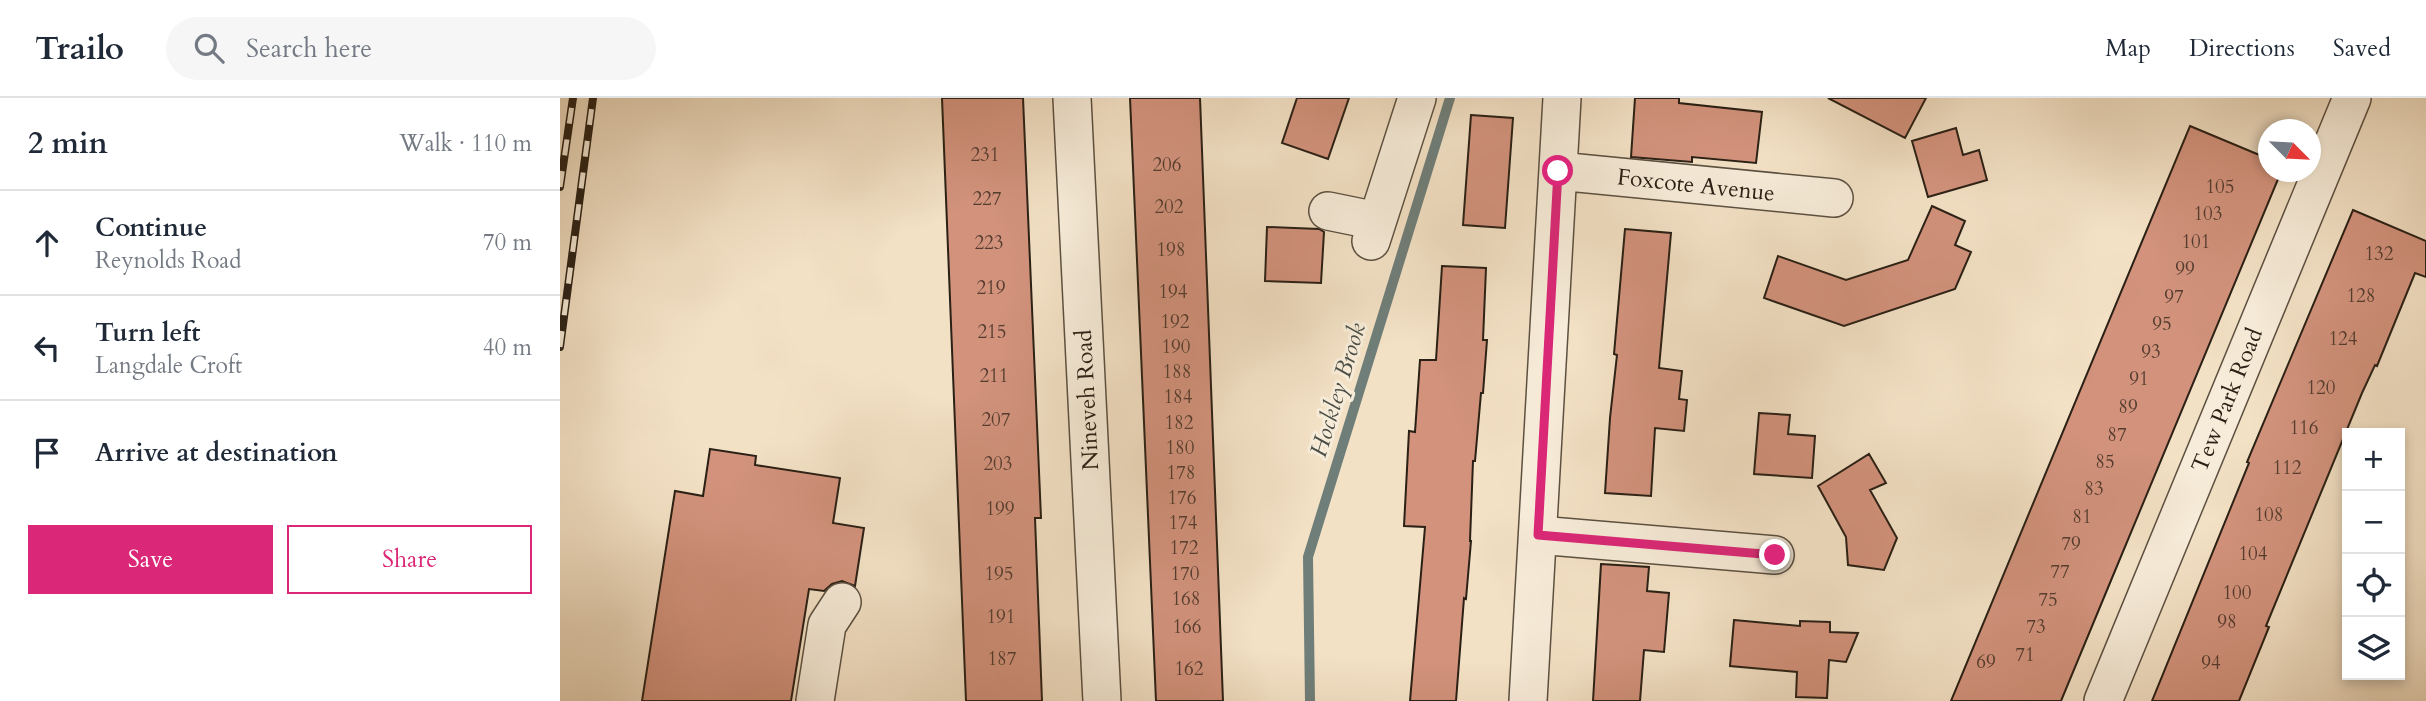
<!DOCTYPE html>
<meta charset="utf-8">
<style>
body{margin:0;font-family:Cardo,serif;background:#f6f6f7;color:#1f2937}
.controls{position:absolute;right:21px;bottom:21px;display:grid;overflow:hidden;border-radius:0px;box-shadow:0 4px 10px #0003}
.controls button{width:63px;height:63px;display:grid;place-items:center;padding:0;border:0;border-bottom:2px solid #e0e1e3;background:#fff;color:#1f2937;font:35px sans-serif}
.compass{position:absolute;left:1698px;top:21px;width:63px;height:63px;border-radius:50%;background:#fff;box-shadow:0 4px 10px #0003;rotate:114deg}
.stop{position:absolute;width:21px;height:21px;margin:-16px;border:5px solid #db2777;border-radius:50%;background:#fff}
.stop.end{background:#db2777;border-color:#fff;box-shadow:0 2px 7px #0008}
.list{margin:0;padding:0;list-style:none}
h2{display:flex;justify-content:space-between;align-items:center;height:91px;margin:0;padding:0 28px;font-size:30px}
h2 small{font-size:23px;font-weight:400;color:#747a83}
.list li{display:grid;grid-template-columns:46px 1fr auto;gap:21px;align-items:center;box-sizing:border-box;height:105px;padding:0 28px;border-top:2px solid #e0e1e3}
.list b{display:block;font-size:26px;white-space:nowrap}
.list p{margin:0;font-size:23px;white-space:nowrap;color:#747a83}
.list em{font-size:23px;font-style:normal;color:#747a83}
.actions{display:flex;gap:14px;padding:21px 28px}
.actions a{flex:1;padding:16px 0;border:2px solid #db2777;border-radius:0px;text-align:center;font-size:24px;color:#db2777}
.actions .main{background:#db2777;color:#fff}
.icon{flex:none;width:38px;height:38px;fill:none;stroke:currentColor;stroke-width:2;stroke-linecap:round;stroke-linejoin:round}
.map{position:relative;flex:none;width:1866px;height:603px;overflow:hidden}
header{display:flex;align-items:center;gap:42px;box-sizing:border-box;height:98px;padding:0 35px;background:#fff;border-bottom:2px solid #e0e1e3}
header strong{font-size:33px}
nav{display:flex;gap:38px;margin-inline-start:auto;font-size:24px}
.search{width:490px;height:63px;background:#f6f6f7;display:flex;align-items:center;gap:18px;box-sizing:border-box;padding:0 24px;border-radius:38px;color:#747a83;font-size:26px}
main{display:flex}
aside{flex:1;background:#fff}
.map>svg:first-child{display:block}
.lines{fill:none;stroke-linecap:round;stroke-linejoin:round}
.stream{stroke:#6f7e79;stroke-width:10}
.building{fill:#d2927c;stroke:#2a2015;stroke-width:2}
.minor-casing{stroke:#5c5041;stroke-width:40}
.minor{stroke:#f7ecd9;stroke-width:37}
.rail-casing{stroke:#2a2015;stroke-width:8}
.rail{stroke:#f7ecd9;stroke-width:5;stroke-dasharray:16;stroke-linecap:butt}
.route{stroke:#db2777;stroke-width:9}
.labels{text-anchor:middle;dominant-baseline:central;stroke-width:6;stroke-linejoin:round;paint-order:stroke}
.number-label{font-size:19px;fill:#543c2f}
.street-label{font-size:23px;fill:#2a2015;stroke:#f7ecd9}
.water-label{font-size:24px;font-style:italic;fill:#4c4f47;stroke:#f7ecd9}
</style>
<header>
<strong>Trailo</strong>
<div class="search"><svg class="icon" aria-label="search" viewBox="0 0 24 24"><circle cx="10" cy="10" r="6"/><path d="M15 15l6 6"/></svg>Search here</div>
<nav><a>Map</a><a>Directions</a><a>Saved</a></nav>
</header>
<main>
<aside>
<h2>2 min<small>Walk · 110 m</small></h2>
<ul class="list">
<li><svg class="icon" aria-label="ahead" viewBox="0 0 24 24"><path d="M12 20V5M6 11l6-6 6 6"/></svg><div><b>Continue</b><p>Reynolds Road</p></div><em>70 m</em></li>
<li><svg class="icon" aria-label="left" viewBox="0 0 24 24"><path d="M17 20v-9H6M10 6l-5 5 5 5"/></svg><div><b>Turn left</b><p>Langdale Croft</p></div><em>40 m</em></li>
<li><svg class="icon" aria-label="arrive" viewBox="0 0 24 24"><path d="M6 21V4h12l-3 4 3 4H6"/></svg><div><b>Arrive at destination</b></div></li>
</ul>
<div class="actions"><a class="main">Save</a><a>Share</a></div>
</aside>
<div class="map">
<svg width="1866" height="603" viewBox="0 0 1866 603">
<rect width="100%" height="100%" fill="#f3e1c5"/>
<filter id="stains"><feTurbulence type="fractalNoise" baseFrequency=".00286" numOctaves="4"/><feColorMatrix values="0 0 0 0 .2 0 0 0 0 .09 0 0 0 0 .02 0 0 0 .5 -.17"/></filter>
<radialGradient id="worn" r=".72"><stop offset=".6" stop-color="#630" stop-opacity="0"/><stop offset="1" stop-color="#630" stop-opacity=".3"/></radialGradient>
<g class="lines">
<path class="stream" d="M750,603L748,459L890,0"/>
</g>
<path class="building" d="M382,0H463L481,420H475L482,603H406Z
M570,0H640L663,603H596Z
M737,0H789L768,61L722,45Z
M1075,0H1119V5L1202,14L1196,65L1132,59V64L1071,59Z
M1268,0H1366L1345,40Z
M911,17L953,20L945,130L903,127Z
M1630,28L1709,61V74H1721L1552,480L1501,603H1391Z
M1396,30L1403,57L1419,52L1427,82L1368,99L1352,43Z
M1372,108L1405,123L1395,147L1411,154L1395,191L1284,228L1204,200L1218,158L1286,182L1348,162Z
M1793,112L1866,143V179L1855,175L1817,268L1815,267L1802,295L1706,528L1709,529L1679,603H1592L1689,365L1687,364Z
M707,129L759,131L764,134L761,185L705,183Z
M1065,131L1111,135L1099,270L1122,273L1119,301L1127,302L1124,333L1095,330L1091,398L1045,395L1050,320L1057,257L1054,256Z
M882,168L926,170L923,242H927L923,295H921L915,363H913L910,443H911L906,501L904,500L896,603H850L865,429L844,428L849,333L855,334L860,262H876Z
M1199,315L1230,317L1228,336L1255,338L1252,380L1194,376Z
M150,351L196,358L195,367L280,380L273,425L304,430L295,488L282,483L272,486L264,493L249,491L231,603H82L115,393L143,398Z
M1309,356L1326,385L1310,392L1337,440L1324,472L1288,467L1286,439L1258,388Z
M1041,466L1089,469L1087,493L1109,495L1104,554L1084,552L1080,603H1033Z
M1174,522L1240,528V523L1270,524V534L1298,535L1286,564L1269,562L1267,600L1236,599L1237,574L1170,568Z"/>
<g class="lines">
<defs>
<path id="minor" d="M512,0L542,603
M998,73L1274,100
M768,113L817,123
M811,143L857,0
M978,437L1215,457
M255,603L267,527L282,504
M968,603L1002,0
M1543,603L1792,0"/>
</defs>
<use href="#minor" class="minor-casing"/>
<use href="#minor" class="minor"/>
<defs>
<path id="rail" d="M0,89L13,0
M0,249L33,0"/>
</defs>
<use href="#rail" class="rail-casing"/>
<use href="#rail" class="rail"/>
</g>
<g class="lines">
<path class="route" d="M998,73L978,437L1215,457"/>
</g>
<g class="labels">
<g class="number-label">
<text x="425" y="57">231</text>
<text x="607" y="67">206</text>
<text x="1660" y="89">105</text>
<text x="427" y="101">227</text>
<text x="609" y="109">202</text>
<text x="1648" y="116">103</text>
<text x="1636" y="144">101</text>
<text x="429" y="145">223</text>
<text x="611" y="152">198</text>
<text x="1819" y="156">132</text>
<text x="1625" y="171">99</text>
<text x="431" y="190">219</text>
<text x="613" y="194">194</text>
<text x="1801" y="198">128</text>
<text x="1614" y="199">97</text>
<text x="615" y="224">192</text>
<text x="1602" y="226">95</text>
<text x="432" y="234">215</text>
<text x="1783" y="241">124</text>
<text x="616" y="249">190</text>
<text x="1591" y="254">93</text>
<text x="617" y="274">188</text>
<text x="434" y="278">211</text>
<text x="1579" y="281">91</text>
<text x="1761" y="290">120</text>
<text x="618" y="299">184</text>
<text x="1568" y="309">89</text>
<text x="436" y="322">207</text>
<text x="619" y="325">182</text>
<text x="1744" y="330">116</text>
<text x="1557" y="337">87</text>
<text x="620" y="350">180</text>
<text x="1545" y="364">85</text>
<text x="438" y="366">203</text>
<text x="1727" y="370">112</text>
<text x="621" y="375">178</text>
<text x="1534" y="391">83</text>
<text x="622" y="400">176</text>
<text x="440" y="411">199</text>
<text x="1709" y="417">108</text>
<text x="1522" y="419">81</text>
<text x="623" y="425">174</text>
<text x="1511" y="446">79</text>
<text x="624" y="450">172</text>
<text x="1693" y="456">104</text>
<text x="1500" y="474">77</text>
<text x="439" y="476">195</text>
<text x="625" y="476">170</text>
<text x="1677" y="495">100</text>
<text x="626" y="501">168</text>
<text x="1488" y="502">75</text>
<text x="441" y="519">191</text>
<text x="1667" y="524">98</text>
<text x="627" y="529">166</text>
<text x="1476" y="529">73</text>
<text x="1465" y="557">71</text>
<text x="442" y="561">187</text>
<text x="1426" y="564">69</text>
<text x="1651" y="565">94</text>
<text x="629" y="571">162</text>
</g>
<g class="street-label">
<text transform="translate(1136 87) rotate(6)">Foxcote Avenue</text>
<text transform="translate(527 302) rotate(-93)">Nineveh Road</text>
<text transform="translate(1667 302) rotate(-68)">Tew Park Road</text>
</g>
<g class="water-label">
<text transform="translate(778 292) rotate(-73)">Hockley Brook</text>
</g>
</g>
<rect width="100%" height="100%" filter="url(#stains)"/>
<rect width="100%" height="100%" fill="url(#worn)"/>
</svg>
<div class="controls">
<button>+</button>
<button>−</button>
<button><svg class="icon" aria-label="locate" viewBox="0 0 24 24"><circle cx="12" cy="12" r="6"/><path d="M12 2v4M12 18v4M2 12h4M18 12h4"/></svg></button>
<button><svg class="icon" aria-label="layers" viewBox="0 0 24 24"><path d="M12 4l9 5-9 5-9-5zM3 14l9 5 9-5"/></svg></button>
</div>
<svg class="compass" viewBox="-18 -18 36 36"><path d="M0-13l5 13h-10z" fill="#e53935"/><path d="M0 13l5-13h-10z" fill="#747a83"/></svg>
<div class="stop" style="left:998px;top:73px"></div>
<div class="stop end" style="left:1215px;top:457px"></div>
</div>
</main>
